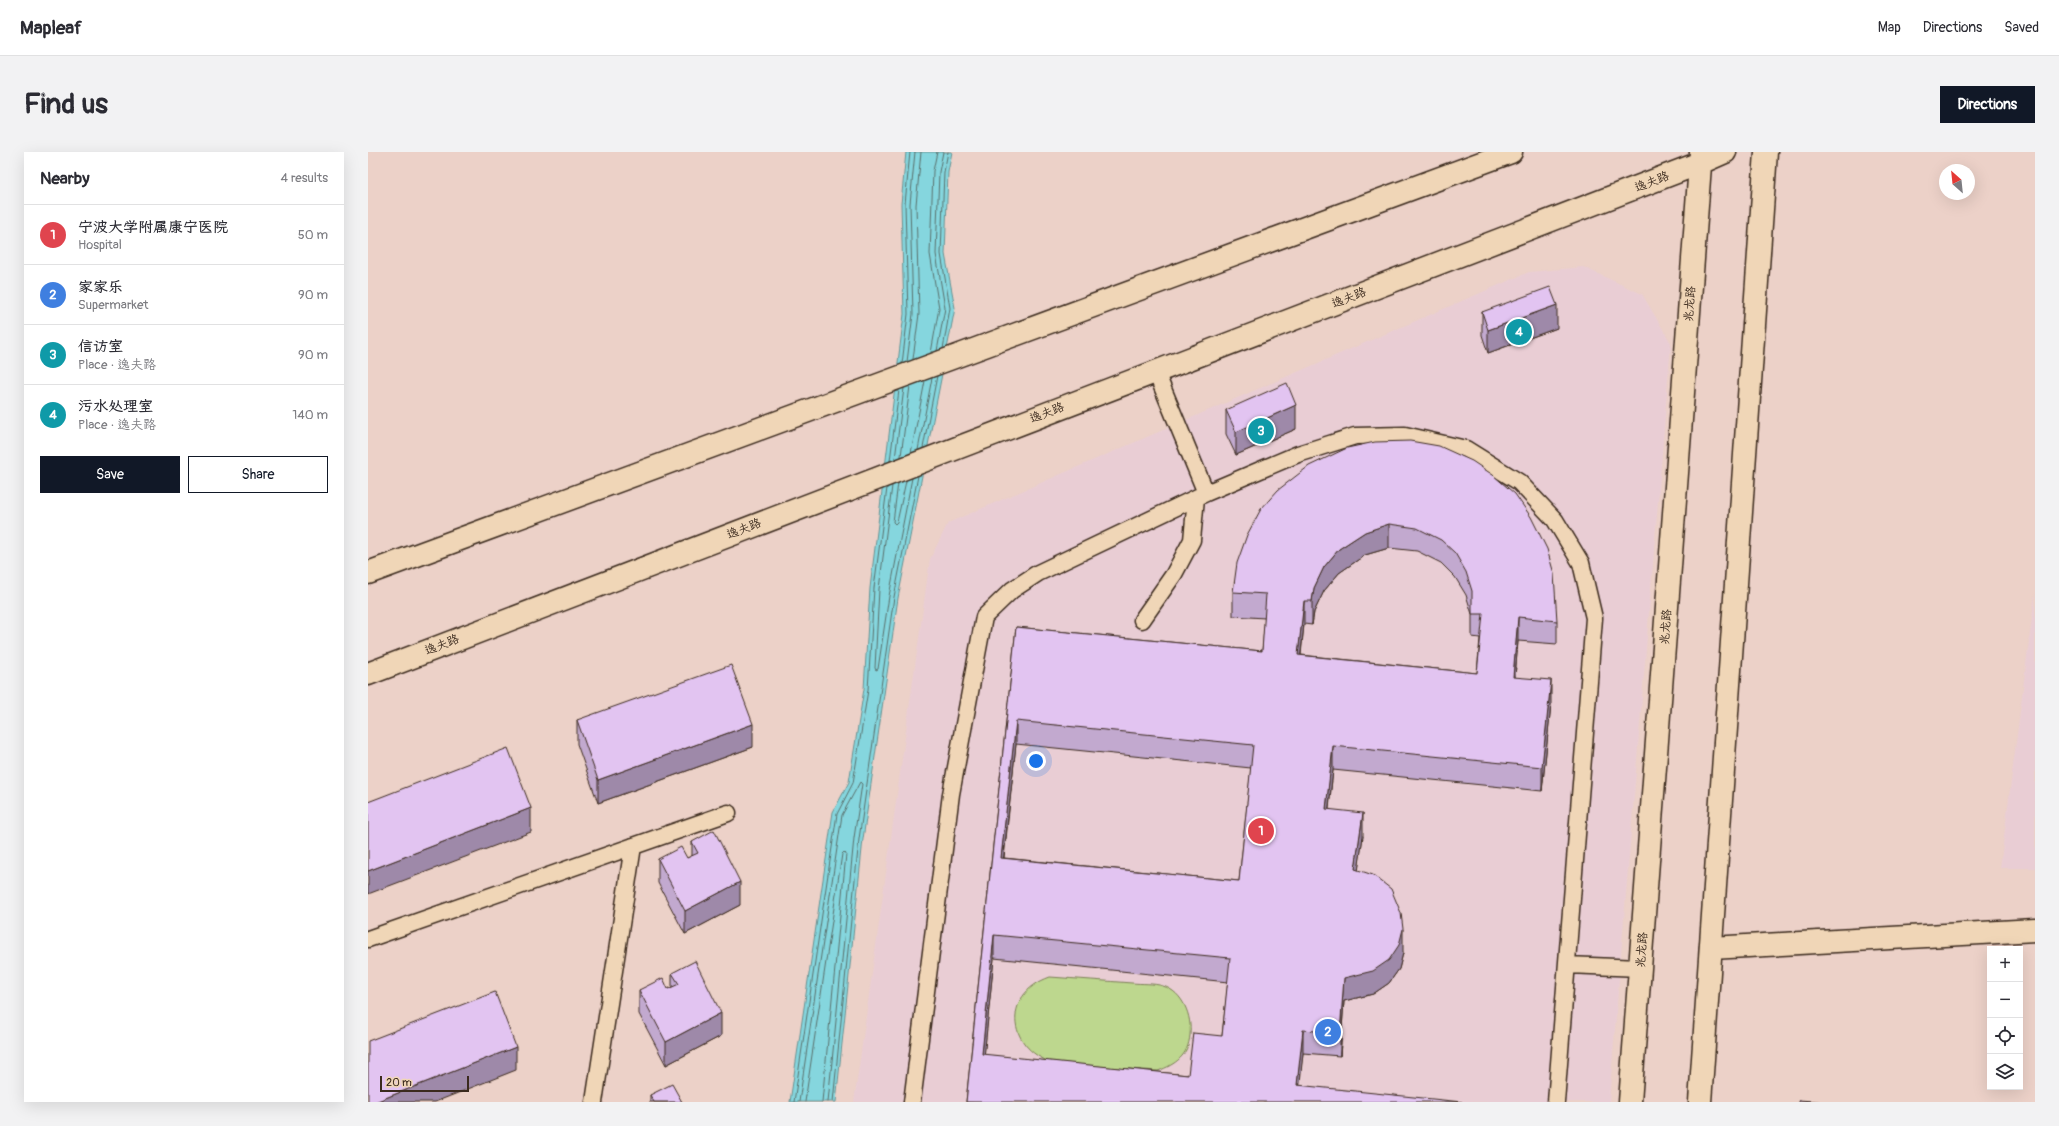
<!DOCTYPE html>
<meta charset="utf-8">
<style>
body{margin:0;font-family:Pangolin,"LXGW WenKai TC",sans-serif;background:#f2f2f3;color:#2b2b33}
.controls{position:absolute;right:12px;bottom:12px;display:grid;overflow:hidden;border-radius:0px;box-shadow:0 4px 16px #0002}
.controls button{width:36px;height:36px;display:grid;place-items:center;padding:0;border:0;border-bottom:1px solid #e1e1e2;background:#fff;color:#2b2b33;font:20px sans-serif}
.compass{position:absolute;left:1571px;top:12px;width:36px;height:36px;border-radius:50%;background:#fff;box-shadow:0 4px 16px #0002;rotate:333deg}
.scale{position:absolute;left:12px;bottom:10px;width:89px;box-sizing:border-box;padding-left:4px;border:2px solid #3b2a1e;border-top:0;font-size:11px;line-height:14px;white-space:nowrap;color:#3b2a1e;-webkit-text-stroke:3px #f0d6b7;paint-order:stroke}
.you{position:absolute;left:668px;top:609px;width:14px;height:14px;margin:-10px;border:3px solid #fff;border-radius:50%;background:#1a73e8;box-shadow:0 0 0 6px #1a73e833}
.badge{display:grid;place-items:center;width:26px;height:26px;border-radius:50%;background:#111827;color:#fff;font-size:13px;font-weight:700}
.pin{position:absolute;translate:-50% -50%;border:2px solid #fff;box-shadow:0 1px 4px #0006}
.list{margin:0;padding:0;list-style:none}
h2{display:flex;justify-content:space-between;align-items:center;height:52px;margin:0;padding:0 16px;font-size:17px}
h2 small{font-size:13px;font-weight:400;color:#7c7c81}
.list li{display:grid;grid-template-columns:26px 1fr auto;gap:12px;align-items:center;box-sizing:border-box;height:60px;padding:0 16px;border-top:1px solid #e1e1e2}
.list b{display:block;font-size:15px;white-space:nowrap}
.list p{margin:0;font-size:13px;white-space:nowrap;color:#7c7c81}
.list em{font-size:13px;font-style:normal;color:#7c7c81}
.actions{display:flex;gap:8px;padding:12px 16px}
.actions a{flex:1;padding:9px 0;border:1px solid #111827;border-radius:0px;text-align:center;font-size:14px;color:#111827}
.actions .main{background:#111827;color:#fff}
.icon{flex:none;width:22px;height:22px;fill:none;stroke:currentColor;stroke-width:2;stroke-linecap:round;stroke-linejoin:round}
.map{position:relative;flex:none;width:1667px;height:950px;overflow:hidden;border-radius:0px}
header{display:flex;align-items:center;gap:24px;box-sizing:border-box;height:56px;padding:0 20px;background:#fff;border-bottom:1px solid #e1e1e2}
header strong{font-size:19px}
nav{display:flex;gap:22px;margin-inline-start:auto;font-size:14px}
.intro{display:flex;align-items:center;justify-content:space-between;box-sizing:border-box;height:96px;padding:0 24px}
h1{margin:0;font-size:28px}
.button{padding:10px 18px;border-radius:0px;background:#111827;color:#fff;font-size:14px;font-weight:700}
main{display:flex;gap:24px;padding:0 24px}
aside{flex:1;background:#fff;border-radius:0px;box-shadow:0 4px 16px #0002}
.map>svg:first-child{display:block}
.built{fill:#e9cdd4}
.green{fill:#bdd78e;stroke:#7c8056}
.water{fill:#85d6de;stroke:#679191}
.lines{fill:none;stroke-linecap:round;stroke-linejoin:round}
.shore{stroke:#596f6b;stroke-width:1}
.lane-casing{stroke:#3b2a1e;stroke-width:19}
.street-casing{stroke:#3b2a1e;stroke-width:25}
.secondary-casing{stroke:#3b2a1e;stroke-width:25}
.lane{stroke:#f0d6b7;stroke-width:16}
.street{stroke:#f0d6b7;stroke-width:22}
.secondary{stroke:#f0d6b7;stroke-width:22}
.wall{fill:#c2a9cf;stroke:#3b2a1e;fill-rule:evenodd}
.shaded-wall{fill:#9e89a9;stroke:#3b2a1e}
.building{fill:#e2c4f1;stroke:#3b2a1e;fill-rule:evenodd}
.labels{text-anchor:middle;dominant-baseline:central;stroke-width:3;stroke-linejoin:round;paint-order:stroke}
.street-label{font-size:12px;fill:#3b2a1e;stroke:#f0d6b7}
</style>
<header>
<strong>Mapleaf</strong>
<nav><a>Map</a><a>Directions</a><a>Saved</a></nav>
</header>
<div class="intro"><h1>Find us</h1><a class="button">Directions</a></div>
<main>
<aside>
<h2>Nearby<small>4 results</small></h2>
<ul class="list">
<li><span class="badge" style="background:#e0444e">1</span><div><b>宁波大学附属康宁医院</b><p>Hospital</p></div><em>50 m</em></li>
<li><span class="badge" style="background:#3f7fe0">2</span><div><b>家家乐</b><p>Supermarket</p></div><em>90 m</em></li>
<li><span class="badge" style="background:#0f9aa8">3</span><div><b>信访室</b><p>Place · 逸夫路</p></div><em>90 m</em></li>
<li><span class="badge" style="background:#0f9aa8">4</span><div><b>污水处理室</b><p>Place · 逸夫路</p></div><em>140 m</em></li>
</ul>
<div class="actions"><a class="main">Save</a><a>Share</a></div>
</aside>
<div class="map">
<svg width="1667" height="950" viewBox="0 0 1667 950">
<rect width="100%" height="100%" fill="#ecd1c8"/>
<filter id="ink" filterUnits="userSpaceOnUse"><feTurbulence type="fractalNoise" baseFrequency=".025" numOctaves="2"/><feDisplacementMap in="SourceGraphic" scale="8" xChannelSelector="R" yChannelSelector="G"/><feConvolveMatrix kernelMatrix="1 2 1 2 8 2 1 2 1" color-interpolation-filters="sRGB"/></filter>
<g filter="url(#ink)">
<path class="built" d="M1215,115L1274,142L1303,191L1241,950H486L562,407L580,371L1161,120Z
M1667,442V716H1632Z"/>
<path class="green" d="M682,825C710,827 737,829 764,831C774,832 786,831 795,834C815,840 824,864 822,883C820,904 808,912 790,919L689,912C640,900 631,843 682,825Z"/>
<path class="water" d="M538,0H584L580,20L577,102L587,156L530,446L495,687L468,950H422L465,660L481,630L496,537L502,436L536,162L533,52Z"/>
<g class="lines">
<path class="shore" d="M575,197L582,156L573,102L576,20L580,0
M569,199L577,156L568,102L571,20L575,0
M563,201L571,156L562,102L565,19L569,0
M545,207L551,162L548,53L553,0
M539,210L545,162L542,52L547,0
M534,212L540,162L537,52L542,0
M555,296L569,224
M550,298L564,226
M543,301L557,229
M533,304L542,234
M527,307L536,236
M522,309L531,238
M530,331L525,370L527,372L529,370L538,329
M524,334L511,437L507,516L508,518L510,517L521,444L544,326
M426,950L469,662L485,631L500,538L506,436L519,336
M431,950L474,663L492,630L494,632L486,686L460,950
M437,950L474,702L476,700L478,702L454,950
M465,950L491,687L526,445L550,324"/>
<defs>
<path id="lane" d="M788,220L838,341L930,302L987,284L1037,283L1098,297L1151,330L1187,368L1213,411L1226,466L1188,950
M774,468L806,422L824,388L828,346
M0,787L360,661
M1199,813L1272,816
M226,950L265,694
M544,950L583,642L616,465L644,438L670,421L838,341"/>
<path id="street" d="M1343,796L1667,778"/>
<path id="secondary" d="M0,421L1143,0
M0,522L1332,11L1357,0
M1262,950L1333,0
M1332,950L1398,0"/>
</defs>
<use href="#lane" class="lane-casing"/>
<use href="#street" class="street-casing"/>
<use href="#secondary" class="secondary-casing"/>
<use href="#lane" class="lane"/>
<use href="#street" class="street"/>
<use href="#secondary" class="secondary"/>
</g>
<path class="wall" d="M1114,160L1189,176L1120,201L1114,183Z
M858,258L928,277L868,303L858,282Z
M979,296L1189,469V492L1150,489L1147,525L1183,552L1174,639L965,618L961,657L995,684L990,718L1035,801L1031,817L1021,831L1005,842L976,849L972,904L935,901L931,933L598,950L648,475L894,499L897,466L865,464V440ZM1021,396L1049,399L1073,411L1087,425L1098,443L1104,462V485L1112,486L1109,521L933,503L936,472L944,473L946,460L956,439L971,421L997,403ZM648,592L883,616L871,729L636,706ZM626,806L860,830L854,884L820,923L616,903Z
M209,568L385,595L230,651L209,592Z
M324,690L372,753L317,782L290,731V707L319,706L324,704Z
M304,821L353,884L298,913L271,862V838L300,837L304,835Z
M282,943L314,950H282Z"/>
<path class="shaded-wall" d="M1189,153V176L1120,201V178Z
M928,253V277L868,303V280Z
M1021,372V396L997,403L971,421L956,439L946,460L944,473V449L946,436L956,415L971,397L997,380Z
M936,449V472L930,527V503Z
M1150,465V489L1145,548V525Z
M1183,528V552L1174,639V615Z
M648,569V592L633,729V706Z
M385,572V595L230,651V628Z
M965,594V618L958,680V657Z
M163,656V680L0,742V719Z
M995,661V684L987,741V717Z
M372,730V753L317,782V759Z
M1035,777V801L1031,817L1021,831L1005,842L976,849L972,904V881L976,826Z
M626,783V806L614,926V902Z
M353,861V884L298,913V890Z
M935,878V901L930,950L929,933Z
M148,895V918L67,950H7Z"/>
<path class="building" d="M1182,135L1189,153L1120,178L1114,160Z
M919,231L928,253L868,280L858,258Z
M1042,289L1071,294L1104,309L1125,323L1147,342L1163,365L1179,397L1186,422L1189,469L1150,465L1145,525L1183,528L1174,615L965,594L958,657L995,661L987,717L1005,723L1023,737L1033,761L1035,777L1031,793L1021,808L1005,819L976,826L972,881L935,878L929,933L1094,950H598L648,475L894,499L898,442L865,440L869,411L879,383L893,357L910,338L941,314L979,296L1007,290ZM1021,372L1049,376L1073,388L1087,401L1098,420L1104,439V462H1115L1109,521L930,503L936,449H944L946,436L956,415L971,397L997,380ZM648,569L885,593L871,729L633,706ZM626,783L862,806L854,884L825,881L820,923L614,902Z
M363,513L385,572L230,628L209,568Z
M140,596L163,656L0,719V650Z
M346,678L372,730L317,759L290,707L313,695L319,706L330,701L324,690Z
M327,809L353,861L298,890L271,838L295,826L300,837L311,832L304,821Z
M127,840L148,895L7,950H0V889Z
M304,932L314,950H286L282,943Z
M1431,948L1459,950H1431Z"/>
</g>
<g class="labels">
<g class="street-label">
<text transform="translate(1284 30) rotate(-21)">逸夫路</text>
<text transform="translate(981 146) rotate(-21)">逸夫路</text>
<text transform="translate(1322 152) rotate(-86)">兆龙路</text>
<text transform="translate(679 261) rotate(-21)">逸夫路</text>
<text transform="translate(376 377) rotate(-21)">逸夫路</text>
<text transform="translate(1298 475) rotate(-86)">兆龙路</text>
<text transform="translate(74 493) rotate(-21)">逸夫路</text>
<text transform="translate(1274 798) rotate(-86)">兆龙路</text>
</g>
</g>
</svg>
<div class="controls">
<button>+</button>
<button>−</button>
<button><svg class="icon" aria-label="locate" viewBox="0 0 24 24"><circle cx="12" cy="12" r="6"/><path d="M12 2v4M12 18v4M2 12h4M18 12h4"/></svg></button>
<button><svg class="icon" aria-label="layers" viewBox="0 0 24 24"><path d="M12 4l9 5-9 5-9-5zM3 14l9 5 9-5"/></svg></button>
</div>
<svg class="compass" viewBox="-18 -18 36 36"><path d="M0-13l5 13h-10z" fill="#e53935"/><path d="M0 13l5-13h-10z" fill="#7c7c81"/></svg>
<div class="scale">20 m</div>
<div class="you"></div>
<div class="pin badge" style="left:893px;top:679px;background:#e0444e">1</div>
<div class="pin badge" style="left:960px;top:880px;background:#3f7fe0">2</div>
<div class="pin badge" style="left:893px;top:279px;background:#0f9aa8">3</div>
<div class="pin badge" style="left:1151px;top:180px;background:#0f9aa8">4</div>
</div>
</main>
